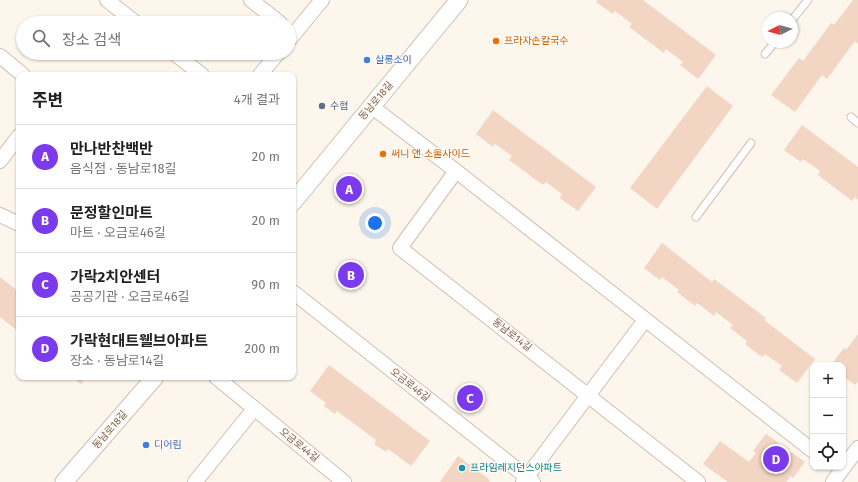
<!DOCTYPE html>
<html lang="ko">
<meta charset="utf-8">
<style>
body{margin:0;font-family:"Fira Sans","Noto Sans KR",sans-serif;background:#f6f6f6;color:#202124}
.controls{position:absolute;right:12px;bottom:12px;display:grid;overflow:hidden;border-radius:8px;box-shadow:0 1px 3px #0004}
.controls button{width:36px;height:36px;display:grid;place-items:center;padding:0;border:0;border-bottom:1px solid #e0e0e0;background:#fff;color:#202124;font:20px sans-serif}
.compass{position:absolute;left:762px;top:12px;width:36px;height:36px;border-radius:50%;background:#fff;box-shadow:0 1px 3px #0004;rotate:264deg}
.you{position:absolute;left:375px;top:223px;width:14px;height:14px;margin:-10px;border:3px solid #fff;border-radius:50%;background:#1a73e8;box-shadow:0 0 0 6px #1a73e833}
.badge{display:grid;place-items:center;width:26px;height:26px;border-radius:50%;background:#7c3aed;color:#fff;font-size:13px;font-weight:700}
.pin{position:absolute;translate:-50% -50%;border:2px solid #fff;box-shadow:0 1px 4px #0006}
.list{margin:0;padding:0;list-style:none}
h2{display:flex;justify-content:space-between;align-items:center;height:52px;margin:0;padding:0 16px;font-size:17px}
h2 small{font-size:13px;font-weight:400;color:#757577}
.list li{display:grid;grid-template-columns:26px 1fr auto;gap:12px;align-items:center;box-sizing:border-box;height:64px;padding:0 16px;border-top:1px solid #e0e0e0}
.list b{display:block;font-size:15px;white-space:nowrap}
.list p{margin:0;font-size:13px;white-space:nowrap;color:#757577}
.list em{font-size:13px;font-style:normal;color:#757577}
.icon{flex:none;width:22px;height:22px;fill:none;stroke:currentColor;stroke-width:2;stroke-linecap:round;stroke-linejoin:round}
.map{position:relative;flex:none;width:858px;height:482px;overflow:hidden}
.search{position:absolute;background:#fff;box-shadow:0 1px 3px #0004;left:16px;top:16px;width:280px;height:44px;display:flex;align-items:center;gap:10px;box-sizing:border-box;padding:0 14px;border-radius:22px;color:#757577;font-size:15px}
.panel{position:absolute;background:#fff;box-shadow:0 1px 3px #0004;left:16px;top:72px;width:280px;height:308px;border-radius:8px}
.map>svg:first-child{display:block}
.building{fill:#f3d5c3}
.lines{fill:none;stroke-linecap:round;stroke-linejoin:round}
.service-casing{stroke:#d1beb0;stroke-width:9}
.minor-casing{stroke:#d1beb0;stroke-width:16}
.tertiary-casing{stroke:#d1beb0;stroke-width:19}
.service{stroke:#fff;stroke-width:7}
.minor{stroke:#fff;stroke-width:14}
.tertiary{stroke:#fff;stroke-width:17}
.food-dot{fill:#e8710a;stroke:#fffaf3;stroke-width:1.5}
.shop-dot{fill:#3f7fe0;stroke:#fffaf3;stroke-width:1.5}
.service-dot{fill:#5c6f8a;stroke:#fffaf3;stroke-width:1.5}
.culture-dot{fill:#0f9aa8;stroke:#fffaf3;stroke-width:1.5}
.labels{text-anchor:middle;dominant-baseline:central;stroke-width:3;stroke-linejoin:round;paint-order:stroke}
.food-label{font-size:10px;fill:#c56008;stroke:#fffaf3;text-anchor:start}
.shop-label{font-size:10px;fill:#366cbe;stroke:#fffaf3;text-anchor:start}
.street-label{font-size:10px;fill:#7a5c4d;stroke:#fffaf3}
.service-label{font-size:10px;fill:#4e5e75;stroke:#fffaf3;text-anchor:start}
.culture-label{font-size:10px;fill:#0d838f;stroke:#fffaf3;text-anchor:start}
</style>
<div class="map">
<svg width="858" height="482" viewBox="0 0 858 482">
<rect width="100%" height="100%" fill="#fdf6ec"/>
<path class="building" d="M598,0H643L716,55L698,79L680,65L683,62L666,49L664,53L629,27L632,24L615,11L613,14L596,2Z
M853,0H858V44L855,41L827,79L822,75L795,112L771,95L799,58L803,61L831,23L834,25Z
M707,86L733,106L657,209L630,188Z
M493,110L596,187L578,211L560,198L562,194L546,182L543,185L509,160L512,156L495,144L493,147L476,134Z
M802,125L858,167V200L855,197L852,201L818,175L820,171L803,159L801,162L784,150Z
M662,243L712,282L714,279L766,318L764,320L815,359L797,383L779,370L782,366L765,354L762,357L745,344L747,341L730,328L733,325L716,312L714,316L697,303L695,306L677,292L679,290L662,277L660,280L644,268Z
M0,277L19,292V332L0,317Z
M858,334V382L855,385L843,376V365H831L844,348L846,350Z
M329,365L430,441L411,466L388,449L386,452L374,444L376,440L337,411L335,414L324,406L326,403L310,391Z
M72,377H86L81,384Z
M766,434L780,444L778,448L788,455L791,452L805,462L793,478L791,476L786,482H728L703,464L720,441L749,462L756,453L753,451Z
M458,456L490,480L489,482H440Z"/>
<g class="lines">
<defs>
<path id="service" d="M792,20L808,0
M765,54L775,42
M851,117L858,123
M696,217L751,143"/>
<path id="minor" d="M107,0L136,23
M251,0L280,23
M289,40L322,0
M174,53L202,75
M0,56L23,75
M260,75L278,53
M371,106L456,171L813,451
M0,161L19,136
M456,171L400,248L698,482
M0,215L19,224
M293,292L533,482
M216,377L344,482
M195,482L254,409
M523,482L645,320
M833,482L858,448"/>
<path id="tertiary" d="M293,202L459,0
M64,482L155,377"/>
</defs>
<use href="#service" class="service-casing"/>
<use href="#minor" class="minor-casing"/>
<use href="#tertiary" class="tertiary-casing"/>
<use href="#service" class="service"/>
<use href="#minor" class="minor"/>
<use href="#tertiary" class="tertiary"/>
</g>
<g class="food-dot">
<circle cx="496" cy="41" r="4"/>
<circle cx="383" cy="154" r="4"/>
</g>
<g class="shop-dot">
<circle cx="367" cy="60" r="4"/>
<circle cx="146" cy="445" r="4"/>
</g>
<circle class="service-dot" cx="322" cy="106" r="4"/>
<circle class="culture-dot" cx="462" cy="468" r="4"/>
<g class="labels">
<g class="food-label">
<text x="504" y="41">프라자손칼국수</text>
<text x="391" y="154">써니 앤 소울사이드</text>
</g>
<g class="shop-label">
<text x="375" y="60">살롱소이</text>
<text x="154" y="445">디어림</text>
</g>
<g class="street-label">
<text transform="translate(376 101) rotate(-50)">동남로18길</text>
<text transform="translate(512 335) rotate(38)">동남로14길</text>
<text transform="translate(410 385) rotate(38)">오금로46길</text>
<text transform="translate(110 430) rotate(-49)">동남로18길</text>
<text transform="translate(299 445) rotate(39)">오금로44길</text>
</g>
<g class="service-label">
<text x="330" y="106">수협</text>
</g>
<g class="culture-label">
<text x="470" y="468">프라임레지던스아파트</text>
</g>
</g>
</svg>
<div class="controls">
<button>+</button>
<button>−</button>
<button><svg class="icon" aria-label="locate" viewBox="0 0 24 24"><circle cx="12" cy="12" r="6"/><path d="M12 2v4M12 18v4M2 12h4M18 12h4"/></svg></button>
</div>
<svg class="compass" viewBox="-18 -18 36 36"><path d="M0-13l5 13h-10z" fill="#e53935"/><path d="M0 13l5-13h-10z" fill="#757577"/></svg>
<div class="you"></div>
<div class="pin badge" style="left:349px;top:189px">A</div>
<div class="pin badge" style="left:351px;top:275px">B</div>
<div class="pin badge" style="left:470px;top:398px">C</div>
<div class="pin badge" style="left:776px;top:459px">D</div>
<div class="search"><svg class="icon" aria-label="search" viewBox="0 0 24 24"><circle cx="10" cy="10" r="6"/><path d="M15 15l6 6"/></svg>장소 검색</div>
<section class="panel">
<h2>주변<small>4개 결과</small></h2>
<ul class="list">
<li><span class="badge">A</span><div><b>만나반찬백반</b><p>음식점 · 동남로18길</p></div><em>20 m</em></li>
<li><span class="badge">B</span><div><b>문정할인마트</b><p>마트 · 오금로46길</p></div><em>20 m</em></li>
<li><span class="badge">C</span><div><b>가락2치안센터</b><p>공공기관 · 오금로46길</p></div><em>90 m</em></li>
<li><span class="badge">D</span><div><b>가락현대트웰브아파트</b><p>장소 · 동남로14길</p></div><em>200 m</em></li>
</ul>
</section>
</div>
